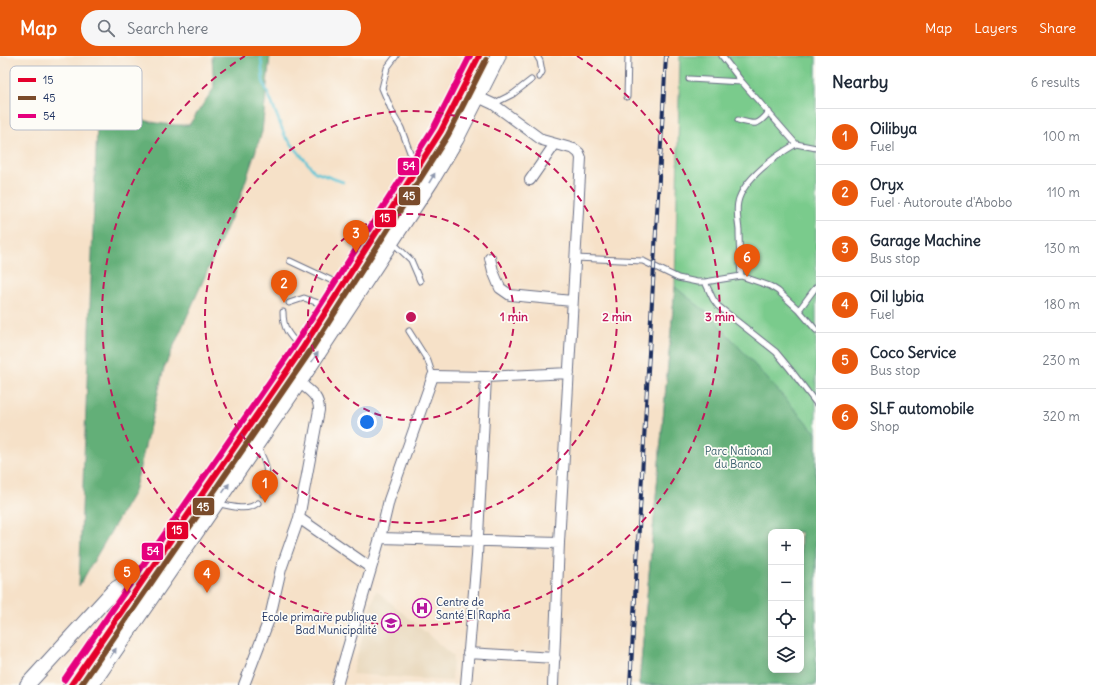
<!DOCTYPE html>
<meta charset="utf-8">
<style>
body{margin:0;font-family:Delius,sans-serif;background:#f6f6f7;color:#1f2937}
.controls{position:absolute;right:12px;bottom:12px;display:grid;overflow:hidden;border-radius:8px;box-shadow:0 2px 6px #0003}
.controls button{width:36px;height:36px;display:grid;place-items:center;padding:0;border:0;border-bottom:1px solid #e0e1e3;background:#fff;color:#1f2937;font:20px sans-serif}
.you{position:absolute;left:367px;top:366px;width:14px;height:14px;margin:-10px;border:3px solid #fff;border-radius:50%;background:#1a73e8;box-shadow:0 0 0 6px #1a73e833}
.badge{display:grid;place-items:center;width:26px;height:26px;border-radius:50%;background:#ea580c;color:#fff;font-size:13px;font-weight:700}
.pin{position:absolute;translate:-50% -33px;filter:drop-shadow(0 1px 2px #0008)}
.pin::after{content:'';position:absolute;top:21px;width:14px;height:12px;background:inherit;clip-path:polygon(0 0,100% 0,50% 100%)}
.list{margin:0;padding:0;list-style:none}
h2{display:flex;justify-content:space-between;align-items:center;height:52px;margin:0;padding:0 16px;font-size:17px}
h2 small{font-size:13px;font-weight:400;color:#747a83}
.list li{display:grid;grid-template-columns:26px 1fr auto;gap:12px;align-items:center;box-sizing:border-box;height:56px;padding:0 16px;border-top:1px solid #e0e1e3}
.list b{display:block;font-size:15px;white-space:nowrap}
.list p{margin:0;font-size:13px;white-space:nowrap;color:#747a83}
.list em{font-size:13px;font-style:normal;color:#747a83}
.icon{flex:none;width:22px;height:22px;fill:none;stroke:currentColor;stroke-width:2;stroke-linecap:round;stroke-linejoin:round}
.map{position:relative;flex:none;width:816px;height:629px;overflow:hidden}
header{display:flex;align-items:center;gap:24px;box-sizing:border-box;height:56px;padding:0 20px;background:#ea580c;color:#fff}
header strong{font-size:19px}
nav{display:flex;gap:22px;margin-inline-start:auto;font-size:14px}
.search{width:280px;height:36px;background:#f6f6f7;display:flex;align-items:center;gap:10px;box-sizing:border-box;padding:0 14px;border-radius:22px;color:#747a83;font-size:15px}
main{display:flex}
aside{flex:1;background:#fff}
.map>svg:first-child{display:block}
.built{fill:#e7d5b8}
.green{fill:#7acb8c;stroke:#4a7d75;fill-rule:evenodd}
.forest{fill:#63af78;stroke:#3f6f6b;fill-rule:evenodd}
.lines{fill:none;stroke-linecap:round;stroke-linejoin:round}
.stream{stroke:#59c3d5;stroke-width:2.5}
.service-casing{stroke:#686d83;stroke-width:7}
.minor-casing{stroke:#686d83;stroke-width:12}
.secondary-casing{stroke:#686d83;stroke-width:16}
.primary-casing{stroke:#686d83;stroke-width:17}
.service{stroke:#fff;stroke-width:5}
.minor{stroke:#fff;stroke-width:10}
.secondary{stroke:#fff;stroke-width:14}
.primary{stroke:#fff;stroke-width:15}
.rail-casing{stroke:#1b2f5e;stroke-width:4}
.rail{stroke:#fdfcf7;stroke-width:2.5;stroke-dasharray:8;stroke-linecap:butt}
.bus-1-casing{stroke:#fdfcf7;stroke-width:9}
.bus-2-casing{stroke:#fdfcf7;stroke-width:9}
.bus-3-casing{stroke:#fdfcf7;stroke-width:9}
.bus-1{stroke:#e4002b;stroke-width:6}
.bus-2{stroke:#7a4b2a;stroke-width:6}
.bus-3{stroke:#e5007d;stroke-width:6}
.oneway{fill:#8d97ae}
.ring{fill:none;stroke:#c2185b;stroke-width:2;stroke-dasharray:7 5}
.labels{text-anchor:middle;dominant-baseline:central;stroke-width:3.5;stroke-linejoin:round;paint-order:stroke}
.park-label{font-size:11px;fill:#385e6c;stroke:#fdfcf7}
.poi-label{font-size:11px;fill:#1b2f5e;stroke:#fdfcf7;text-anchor:start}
.key{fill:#fdfcf7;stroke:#b9bec9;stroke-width:1}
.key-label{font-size:11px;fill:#1b2f5e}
.centre{fill:#c2185b;stroke:#fdfcf7;stroke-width:2}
.ring-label{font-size:12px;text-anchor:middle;font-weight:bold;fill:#c2185b;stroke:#fdfcf7;stroke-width:3.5;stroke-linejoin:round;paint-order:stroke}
.line-badge{stroke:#fdfcf7;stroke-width:1.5}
.badge-label{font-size:11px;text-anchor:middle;font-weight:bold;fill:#fff}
</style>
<header>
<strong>Map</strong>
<div class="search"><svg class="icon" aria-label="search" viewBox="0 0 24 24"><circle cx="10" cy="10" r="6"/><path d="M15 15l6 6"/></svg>Search here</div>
<nav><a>Map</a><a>Layers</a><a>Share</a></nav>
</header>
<main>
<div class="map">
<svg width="816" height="629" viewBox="0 0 816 629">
<rect width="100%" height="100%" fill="#fdfcf7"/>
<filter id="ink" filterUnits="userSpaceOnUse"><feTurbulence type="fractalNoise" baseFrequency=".025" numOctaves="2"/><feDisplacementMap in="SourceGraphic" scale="8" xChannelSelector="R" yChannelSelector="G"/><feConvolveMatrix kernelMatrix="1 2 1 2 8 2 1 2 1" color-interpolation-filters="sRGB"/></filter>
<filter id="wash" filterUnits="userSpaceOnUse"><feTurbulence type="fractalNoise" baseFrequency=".012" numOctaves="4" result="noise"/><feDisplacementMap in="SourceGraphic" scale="16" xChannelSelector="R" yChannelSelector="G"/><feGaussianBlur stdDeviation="0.9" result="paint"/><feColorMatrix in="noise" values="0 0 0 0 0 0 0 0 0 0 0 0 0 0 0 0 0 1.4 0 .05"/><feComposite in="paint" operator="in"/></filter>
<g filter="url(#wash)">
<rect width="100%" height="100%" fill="#f6e1c8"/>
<path class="built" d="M376,534L453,600L452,625L352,618Z"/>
<path class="green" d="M680,0H816V629H639L675,231ZM771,476H801V614H771Z"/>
<path class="forest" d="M212,0H270L262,76L240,142L164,312L134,436L79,530L98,45C131,61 151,70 189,69L214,32Z
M675,231L710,259L816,377V629H639ZM771,476H801V614H771Z"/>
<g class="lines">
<path class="stream" d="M261,0L263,25L285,80L315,116L343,126"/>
</g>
</g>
<g filter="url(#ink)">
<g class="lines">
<defs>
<path id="service" d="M396,0L387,12L382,32L394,60L401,72L415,110
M537,0L540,5L542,16L539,21
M722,0L742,26L796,88L816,92
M689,23L742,26
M627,41L628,0
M493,48L513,38L531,24
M738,64C755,69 758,70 769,56
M392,186L411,204L420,225
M575,202L643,205L678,222L697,226H705L741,220L770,230L778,235L799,254L816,274
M290,205L341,229
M741,220C740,205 739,189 739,174C738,165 736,154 738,146C743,123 777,99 796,88
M705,226L713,243L718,250L776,296L790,313L816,347
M289,247L304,242L327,250
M799,254L816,231
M283,256C283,274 290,280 301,292
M409,275L428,305L433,320
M258,392C269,412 268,416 263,438
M219,448C232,450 246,456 258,447"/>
<path id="minor" d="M478,41L493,48L542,84L574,93L579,97L581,102L559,487L553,629
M530,124L555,88
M490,202L493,215L500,232L510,239L572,245
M299,462L371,512
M380,482L559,487
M468,597L555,602
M244,629L270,561L281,513L299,462L319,354C319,339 309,335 299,326
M337,629L380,482L389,444L433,320L486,321L569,317
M466,629L477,500L486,321"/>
<path id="secondary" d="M27,629L114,534C123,527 130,526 140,529"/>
<path id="primary" d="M71,629L302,293L417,114L441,75L479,0
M91,629L299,326L431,125L456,83L498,0"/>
</defs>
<use href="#service" class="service-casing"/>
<use href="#minor" class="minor-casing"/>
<use href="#secondary" class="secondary-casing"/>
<use href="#primary" class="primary-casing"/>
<use href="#service" class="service"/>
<use href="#minor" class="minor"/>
<use href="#secondary" class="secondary"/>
<use href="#primary" class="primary"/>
<defs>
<path id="rail" d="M630,629L666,0"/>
</defs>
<use href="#rail" class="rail-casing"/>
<use href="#rail" class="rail"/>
<defs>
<path id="bus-1" d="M71,629L302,293L441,75L479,0"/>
<path id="bus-2" d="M81,629L309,297L448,79L486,4"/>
<path id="bus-3" d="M64,624L295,289L434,71L470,0"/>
</defs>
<use href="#bus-1" class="bus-1-casing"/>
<use href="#bus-2" class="bus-2-casing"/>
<use href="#bus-3" class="bus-3-casing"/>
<use href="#bus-1" class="bus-1"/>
<use href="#bus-2" class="bus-2"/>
<use href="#bus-3" class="bus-3"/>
</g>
<defs><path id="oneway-solid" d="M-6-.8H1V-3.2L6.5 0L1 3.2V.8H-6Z"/></defs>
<g class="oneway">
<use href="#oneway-solid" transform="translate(432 122) rotate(-59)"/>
<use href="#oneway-solid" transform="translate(315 301) rotate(-56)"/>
<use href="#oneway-solid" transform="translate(226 432) rotate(-55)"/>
<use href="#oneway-solid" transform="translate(113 597) rotate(-56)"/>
</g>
</g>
<g class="ring">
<circle cx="411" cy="261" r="103"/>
<circle cx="411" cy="261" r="206"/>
<path d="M577 0A309 309 0 1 1 245 0"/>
</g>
<defs>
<symbol id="hospital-ring" viewBox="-11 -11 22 22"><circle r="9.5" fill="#fdfcf7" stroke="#b5179e" stroke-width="1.5"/><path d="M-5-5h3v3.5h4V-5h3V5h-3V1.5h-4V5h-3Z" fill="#b5179e"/></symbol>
<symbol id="school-ring" viewBox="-11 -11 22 22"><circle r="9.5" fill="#fdfcf7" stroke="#b5179e" stroke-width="1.5"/><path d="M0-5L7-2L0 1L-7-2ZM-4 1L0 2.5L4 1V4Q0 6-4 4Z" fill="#b5179e"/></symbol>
</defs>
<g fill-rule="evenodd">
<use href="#hospital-ring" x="411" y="541" width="22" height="22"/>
<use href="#school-ring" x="380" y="556" width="22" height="22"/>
</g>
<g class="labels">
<g class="park-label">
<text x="738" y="395">Parc National<tspan x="738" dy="13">du Banco</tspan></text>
</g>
<g class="poi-label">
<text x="436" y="546">Centre de<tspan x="436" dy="13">Santé El Rapha</tspan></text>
<text x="377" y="561" text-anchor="end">Ecole primaire publique<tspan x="377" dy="13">Bad Municipalité</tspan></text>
</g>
</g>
<rect x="10" y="10" width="132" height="64" rx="6" class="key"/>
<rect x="18" y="22" width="18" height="4" fill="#e4002b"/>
<rect x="18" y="40" width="18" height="4" fill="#7a4b2a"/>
<rect x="18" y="58" width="18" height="4" fill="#e5007d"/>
<g class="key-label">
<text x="43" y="28">15</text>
<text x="43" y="46">45</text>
<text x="43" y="64">54</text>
</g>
<circle cx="411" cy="261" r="6" class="centre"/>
<g class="ring-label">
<text x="514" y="265">1 min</text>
<text x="617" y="265">2 min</text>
<text x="720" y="265">3 min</text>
</g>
<g class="line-badge">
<rect x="397" y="101" width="23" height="19" rx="4" fill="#e5007d"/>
<rect x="398" y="130" width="23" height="20" rx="4" fill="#7a4b2a"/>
<rect x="374" y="153" width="23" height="19" rx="4" fill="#e4002b"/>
<rect x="192" y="441" width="23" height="19" rx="4" fill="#7a4b2a"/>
<rect x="166" y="465" width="23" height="19" rx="4" fill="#e4002b"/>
<rect x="141" y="486" width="23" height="19" rx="4" fill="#e5007d"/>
</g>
<g class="badge-label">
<text x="409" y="114">54</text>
<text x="409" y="144">45</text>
<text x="385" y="166">15</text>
<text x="203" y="455">45</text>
<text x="177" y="478">15</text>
<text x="153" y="499">54</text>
</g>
</svg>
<div class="controls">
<button>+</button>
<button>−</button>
<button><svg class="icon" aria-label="locate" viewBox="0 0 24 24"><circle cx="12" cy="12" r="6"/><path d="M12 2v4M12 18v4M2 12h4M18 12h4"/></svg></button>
<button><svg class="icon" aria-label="layers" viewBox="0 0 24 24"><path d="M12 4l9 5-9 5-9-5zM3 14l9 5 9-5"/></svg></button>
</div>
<div class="you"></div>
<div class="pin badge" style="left:265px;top:447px">1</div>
<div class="pin badge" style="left:284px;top:247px">2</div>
<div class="pin badge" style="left:356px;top:197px">3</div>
<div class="pin badge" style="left:207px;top:537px">4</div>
<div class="pin badge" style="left:127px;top:536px">5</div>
<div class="pin badge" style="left:747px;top:221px">6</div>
</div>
<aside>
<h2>Nearby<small>6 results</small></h2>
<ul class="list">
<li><span class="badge">1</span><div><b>Oilibya</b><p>Fuel</p></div><em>100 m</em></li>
<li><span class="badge">2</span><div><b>Oryx</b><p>Fuel · Autoroute d'Abobo</p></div><em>110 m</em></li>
<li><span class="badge">3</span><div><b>Garage Machine</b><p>Bus stop</p></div><em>130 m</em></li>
<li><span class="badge">4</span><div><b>Oil lybia</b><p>Fuel</p></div><em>180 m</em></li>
<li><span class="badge">5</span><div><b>Coco Service</b><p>Bus stop</p></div><em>230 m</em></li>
<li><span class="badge">6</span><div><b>SLF automobile</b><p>Shop</p></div><em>320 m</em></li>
</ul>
</aside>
</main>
